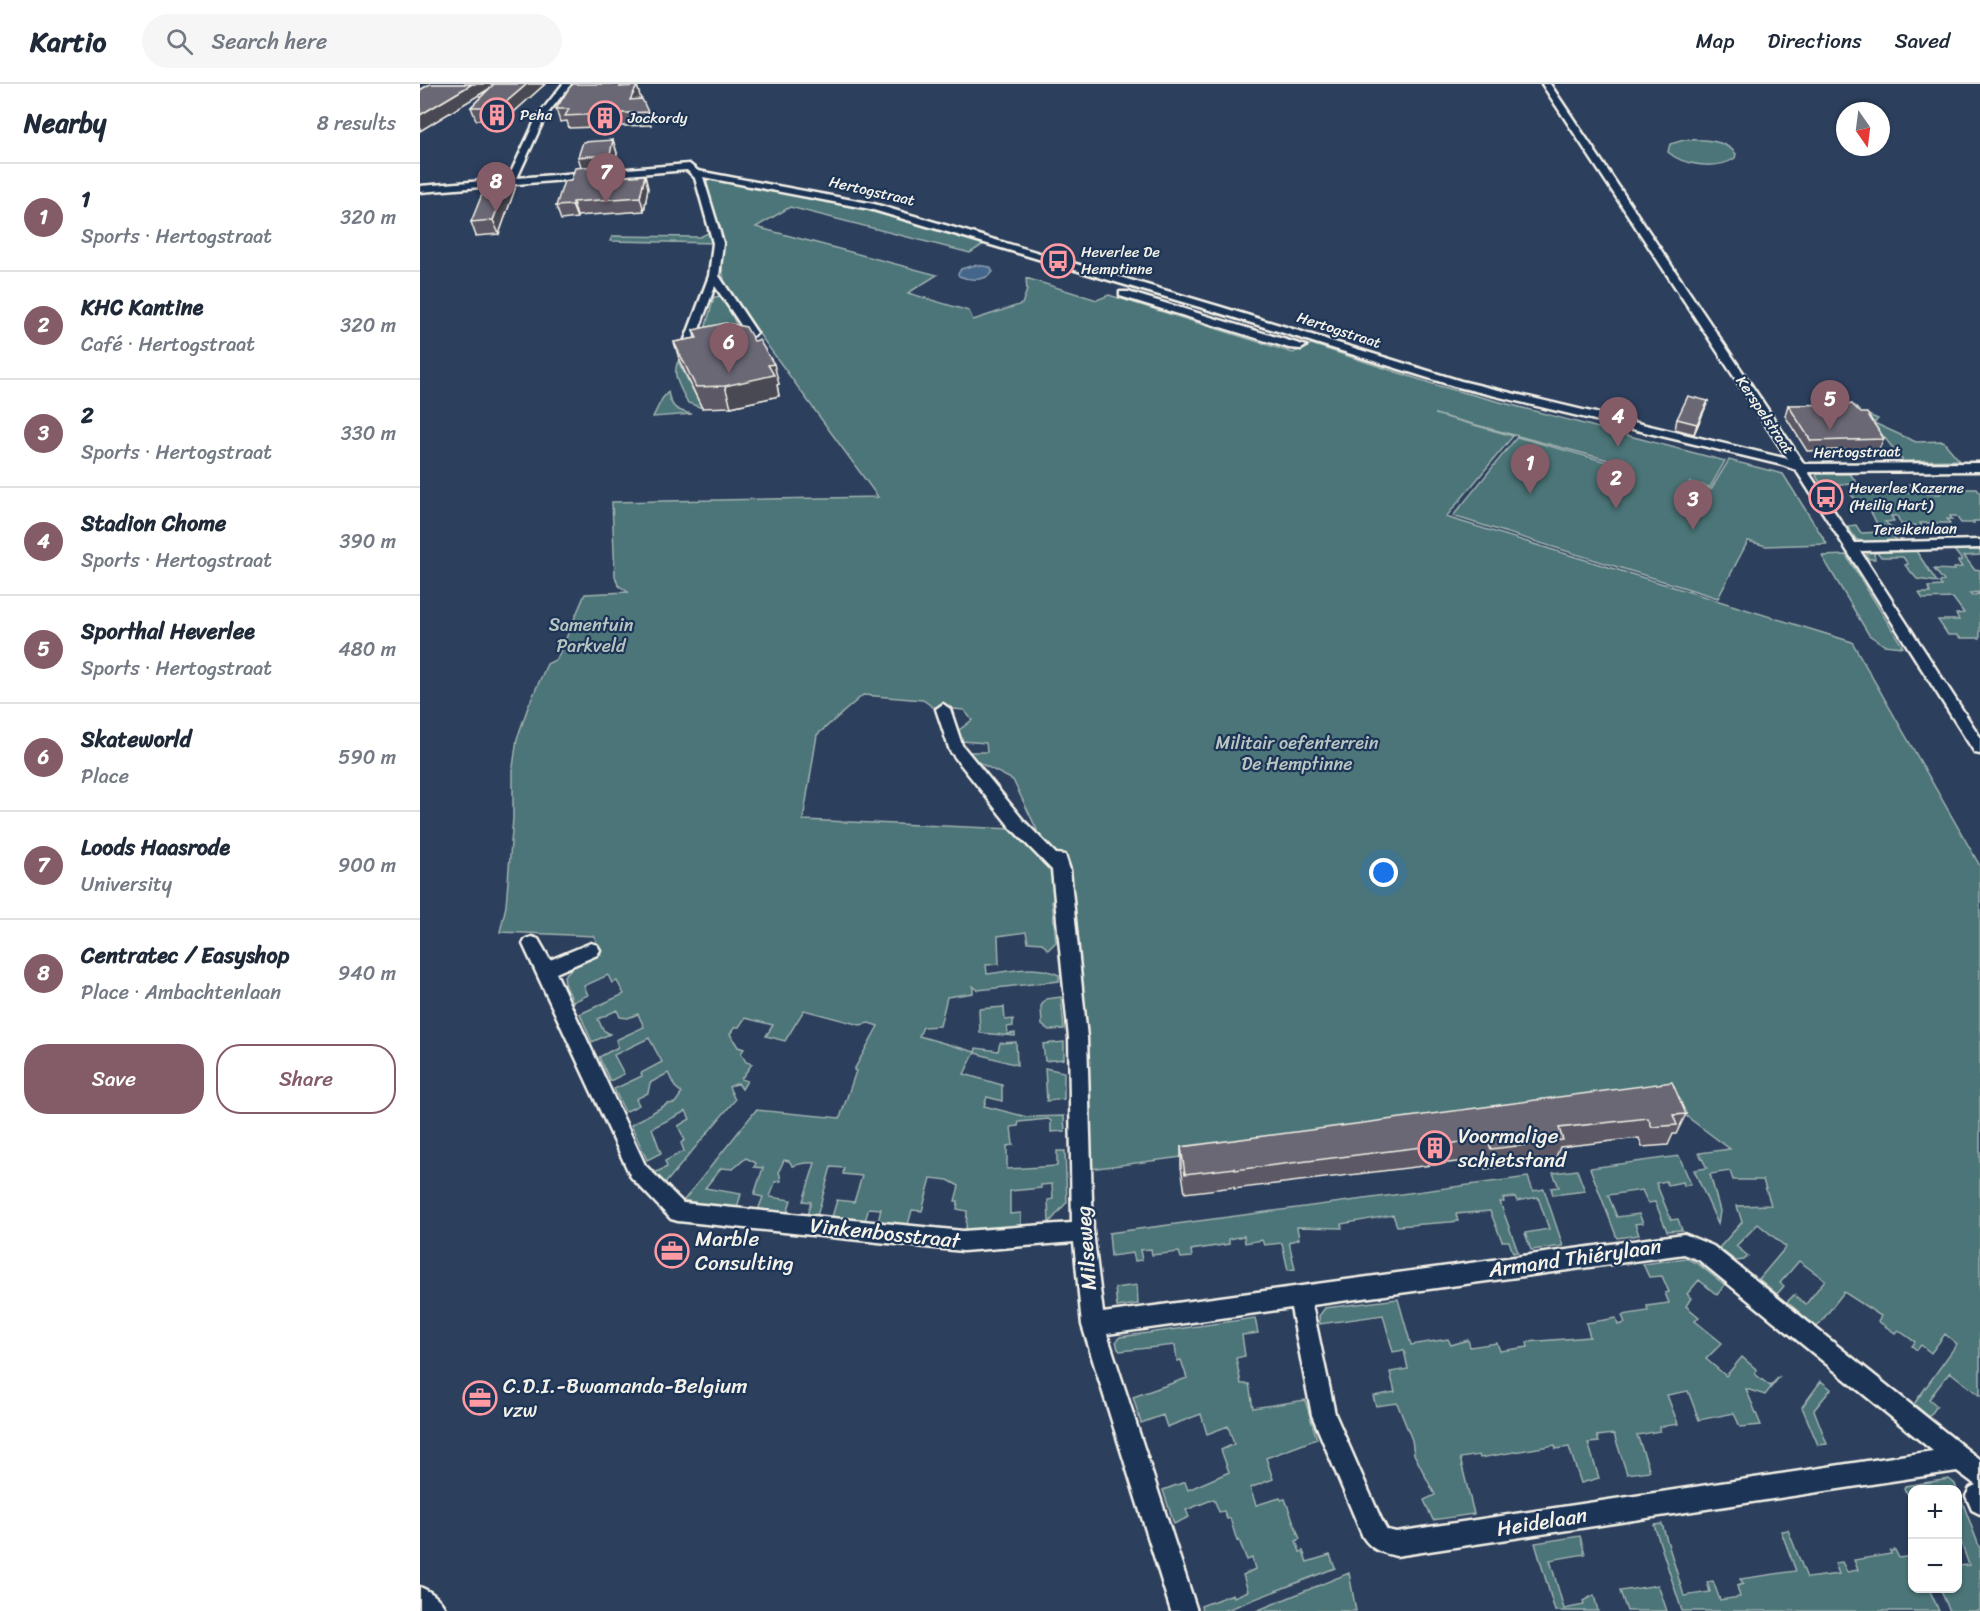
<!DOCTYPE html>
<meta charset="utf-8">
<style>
body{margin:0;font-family:Sriracha,sans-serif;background:#f6f6f7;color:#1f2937}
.controls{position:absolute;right:18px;bottom:18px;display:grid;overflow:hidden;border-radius:12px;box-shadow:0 2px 4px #0004}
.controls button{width:54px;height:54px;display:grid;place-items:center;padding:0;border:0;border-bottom:2px solid #e0e1e3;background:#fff;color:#1f2937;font:30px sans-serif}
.compass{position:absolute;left:1416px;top:18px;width:54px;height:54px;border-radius:50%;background:#fff;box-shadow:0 2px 4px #0004;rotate:166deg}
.you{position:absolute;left:964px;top:789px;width:21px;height:21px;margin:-15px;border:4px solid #fff;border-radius:50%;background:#1a73e8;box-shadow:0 0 0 9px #1a73e833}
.badge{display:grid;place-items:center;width:39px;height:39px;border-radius:50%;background:#845c67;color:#fff;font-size:20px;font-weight:700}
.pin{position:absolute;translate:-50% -50px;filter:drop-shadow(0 2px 3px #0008)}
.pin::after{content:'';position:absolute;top:32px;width:21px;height:18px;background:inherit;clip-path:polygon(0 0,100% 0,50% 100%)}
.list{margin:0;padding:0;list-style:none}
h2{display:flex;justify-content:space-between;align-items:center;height:78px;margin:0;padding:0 24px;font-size:26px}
h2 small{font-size:20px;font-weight:400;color:#747a83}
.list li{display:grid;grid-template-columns:39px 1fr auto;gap:18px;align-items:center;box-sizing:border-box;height:108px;padding:0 24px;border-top:2px solid #e0e1e3}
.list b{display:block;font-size:22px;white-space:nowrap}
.list p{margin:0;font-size:20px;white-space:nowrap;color:#747a83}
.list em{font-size:20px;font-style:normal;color:#747a83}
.actions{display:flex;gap:12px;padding:18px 24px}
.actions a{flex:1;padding:14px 0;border:2px solid #845c67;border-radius:24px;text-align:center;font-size:21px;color:#845c67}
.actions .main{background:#845c67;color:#fff}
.icon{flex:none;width:33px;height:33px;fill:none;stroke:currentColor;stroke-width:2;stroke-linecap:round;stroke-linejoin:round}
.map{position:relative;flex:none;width:1560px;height:1527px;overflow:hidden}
header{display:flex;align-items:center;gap:36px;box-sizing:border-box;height:84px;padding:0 30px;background:#fff;border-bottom:2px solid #e0e1e3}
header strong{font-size:28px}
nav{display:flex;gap:33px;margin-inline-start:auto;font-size:21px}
.search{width:420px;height:54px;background:#f6f6f7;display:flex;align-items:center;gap:15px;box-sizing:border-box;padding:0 21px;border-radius:33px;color:#747a83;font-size:22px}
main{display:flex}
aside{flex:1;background:#fff}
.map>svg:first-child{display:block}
.green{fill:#4c7478;stroke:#a0b2b0;stroke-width:1.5;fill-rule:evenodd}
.water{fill:#45668b;stroke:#8b9eb0;stroke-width:1.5}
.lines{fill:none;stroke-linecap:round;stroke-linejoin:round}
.minor-casing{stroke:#f4f1e8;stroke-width:5}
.minor{fill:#1d3557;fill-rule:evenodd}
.wall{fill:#5b5965;stroke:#f4f1e8;stroke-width:1.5}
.shaded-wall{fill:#4a4852;stroke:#f4f1e8;stroke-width:1.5}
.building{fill:#6a6775;stroke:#f4f1e8;stroke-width:1.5}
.labels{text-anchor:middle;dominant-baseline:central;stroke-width:4.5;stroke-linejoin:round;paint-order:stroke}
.far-poi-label{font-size:15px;fill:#f4f1e8;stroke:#1d3557;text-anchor:start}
.far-street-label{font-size:15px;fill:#f4f1e8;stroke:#1d3557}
.park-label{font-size:18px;fill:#b9c5c1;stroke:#1d3557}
.near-poi-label{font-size:21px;fill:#f4f1e8;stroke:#1d3557;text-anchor:start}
.near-street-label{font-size:21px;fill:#f4f1e8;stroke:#1d3557}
</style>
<header>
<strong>Kartio</strong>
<div class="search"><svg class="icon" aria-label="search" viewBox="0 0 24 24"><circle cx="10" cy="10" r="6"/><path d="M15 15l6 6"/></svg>Search here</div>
<nav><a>Map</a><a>Directions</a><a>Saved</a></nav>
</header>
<main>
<aside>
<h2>Nearby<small>8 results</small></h2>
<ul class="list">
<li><span class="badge">1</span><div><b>1</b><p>Sports · Hertogstraat</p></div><em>320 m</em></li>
<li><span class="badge">2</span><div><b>KHC Kantine</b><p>Café · Hertogstraat</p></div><em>320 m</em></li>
<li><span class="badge">3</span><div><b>2</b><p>Sports · Hertogstraat</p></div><em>330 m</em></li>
<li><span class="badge">4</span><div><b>Stadion Chome</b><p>Sports · Hertogstraat</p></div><em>390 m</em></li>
<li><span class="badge">5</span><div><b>Sporthal Heverlee</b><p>Sports · Hertogstraat</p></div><em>480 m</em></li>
<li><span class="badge">6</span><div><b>Skateworld</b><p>Place</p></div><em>590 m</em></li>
<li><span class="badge">7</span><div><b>Loods Haasrode</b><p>University</p></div><em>900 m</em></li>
<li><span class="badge">8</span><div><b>Centratec / Easyshop</b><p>Place · Ambachtenlaan</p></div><em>940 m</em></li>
</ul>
<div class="actions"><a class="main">Save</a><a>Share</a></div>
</aside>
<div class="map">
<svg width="1560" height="1527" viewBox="0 0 1560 1527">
<rect width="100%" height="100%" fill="#2c3f5d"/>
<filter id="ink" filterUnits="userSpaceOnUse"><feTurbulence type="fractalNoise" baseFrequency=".0167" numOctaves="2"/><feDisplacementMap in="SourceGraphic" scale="12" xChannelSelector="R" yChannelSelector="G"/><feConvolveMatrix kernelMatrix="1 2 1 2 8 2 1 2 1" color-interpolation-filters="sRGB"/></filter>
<g filter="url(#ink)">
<path class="green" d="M1264,56C1281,55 1305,55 1316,70L1315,74C1298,86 1263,82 1248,68L1250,60Z
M286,94L429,121L564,160L550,169L370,123L336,143L517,191L488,209L549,227L553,236L602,220L607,206L606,194L677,216L689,211L873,269L891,260L1019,302L1305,377L1290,403L1269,398L1291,405L1309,376L1363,390L1407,460L1346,462L1328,457L1298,514L1033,432L1097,353L1190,379L1192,377L1015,330L1093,352L1026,433L1432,558L1560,782V1312L1530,1288L1509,1315L1517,1322L1509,1333L1494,1320L1537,1260L1525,1250L1511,1269L1501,1261L1497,1266L1492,1262L1495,1258L1478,1246L1475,1249L1458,1237L1461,1232L1424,1208L1397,1243L1367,1218L1374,1211L1386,1220L1405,1196L1379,1177L1360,1199L1364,1202L1357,1210L1339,1195L1366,1163L1338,1140L1316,1162L1328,1172L1324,1176L1316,1177L1299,1164L1322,1138L1317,1122L1351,1121L1343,1096H1313L1310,1087L1290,1090L1300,1127L1298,1140L1274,1086L1287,1084L1279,1069L1310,1065L1238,1011L670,1085L644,816L632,817L636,858L628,866L622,859L608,858L606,848L578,852L579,880L566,881L567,890C592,887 615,880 639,891V897L558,906L553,902V909L527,913L520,942L503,943L499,952L555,968L544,990L582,1001V1017L567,1013L564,1022L607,1033L644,1032L645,1047L631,1048V1037L628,1035L599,1038L598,1042L591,1043L593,1061L587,1062V1085L637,1082V1067H645L647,1118L629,1139L628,1116L633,1115L632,1100L621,1101V1104L590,1107V1130L601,1129V1142L546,1146L547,1127L537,1125L538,1117H535L539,1102L528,1096L511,1094L502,1127L492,1126L488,1141L458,1138L461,1125L449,1124L445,1137L412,1133L417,1116L434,1118L442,1092L423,1090L424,1084L411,1083L397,1132L387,1131L391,1118L383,1117L395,1079C388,1078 379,1080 373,1082L369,1077L364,1076L359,1087L361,1097L355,1098L350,1113L371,1116L367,1129L338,1126L343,1113L334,1111L343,1084L334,1083L336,1079L326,1074L313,1085L301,1084L285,1104L321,1110L317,1124L284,1121L264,1116L336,1026L420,1034L436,987L434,986L458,942L449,939L440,941L384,926L365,957L346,952L353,941L325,934L319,943H315L310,950L318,963L324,965L321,969L326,978L332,980L321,995L327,997L322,1005L318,999L309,1003L315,1016L243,1102L234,1089L247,1083L245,1077L264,1067L261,1059L265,1056L258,1042L270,1035L266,1027L232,1044L241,1069L227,1076L211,1041L247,1020L255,1019L262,1009L255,1003L248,989L230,999L228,1009L216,1015L219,1021L205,1028L194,1005L222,992L221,989L242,978L229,954L194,971L204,990L190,997L179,973L198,963L196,956L224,943L218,930L208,934L200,933L197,926L178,935L183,946L190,950L172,958L160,930L204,910L197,897L192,899L188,891L164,902L168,911L153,918L145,899L144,892L153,883L181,870L174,852L80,848L86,822L93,734V683L97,655L108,623L127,580L137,575L165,510L208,508L198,501L195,492L192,418L458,413L305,203L298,159L190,157L193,152L280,153L294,146ZM443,611L503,616L513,623L544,626L552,636L534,650L541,657L566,659L567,668H545L550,674L593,696L617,746L383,736L397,651Z
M303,212L317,242L284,249L294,213Z
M261,272L283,274L259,279L282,324L268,319C260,303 249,289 261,272Z
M248,308C251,324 257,327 272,330L233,333L242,315Z
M1446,330L1458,335L1454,339L1496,358L1523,357L1539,376L1483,377Z
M1398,390H1430L1438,400L1410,401L1414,408H1406L1396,392Z
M1489,400H1495L1498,405H1504L1508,410H1520L1518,405H1557L1560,409V437H1553L1554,439H1541L1536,432H1530L1532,435H1527L1530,439H1500L1503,444H1498L1495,441L1481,440L1477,432H1471L1474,437L1465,438L1474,445L1469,446L1477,457L1442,458L1436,455L1427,442L1436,441L1441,449L1461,448L1451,428L1458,427L1453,420C1442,419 1435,417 1429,408L1460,407L1458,404L1474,403L1478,408H1493Z
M1534,466H1560V471L1544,472L1554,485L1560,486V508L1549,509L1552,512L1560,509V554H1540L1537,551H1528L1518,536H1539L1536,530L1544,529L1533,514L1503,515L1499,509H1510L1508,503L1522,502L1519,498L1524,497L1514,485L1535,486L1534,484L1542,483L1538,477L1542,476Z
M1496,467L1517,498L1497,495L1485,481L1488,480L1483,473H1461L1458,469H1454L1455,475H1449L1446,471L1449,468Z
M1426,471L1483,563L1464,561L1449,551L1402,472Z
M641,913L644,945L629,946L622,941L621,922L626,915Z
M584,923L585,936L593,935V942L587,943L588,950L595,949V952L560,949L559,925Z
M596,958L597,981L555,969L556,964L578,967L580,959Z
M644,958V975L625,977L623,960Z
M625,984L644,988V1015L627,1017Z
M1259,1072L1271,1100L1264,1102L1263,1098L1248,1101L1246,1097L1236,1099L1251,1136L1258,1135L1262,1146L1247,1147L1235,1118L1228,1119L1222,1106L1188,1111L1197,1133L1219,1130L1223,1139L1215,1140L1219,1151L1197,1154L1170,1084Z
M1157,1086L1165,1107L1133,1111L1131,1104L1139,1103L1133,1089Z
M1108,1093L1113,1107L1124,1105L1143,1162L1111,1166L1105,1149L1129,1145L1118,1113L1097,1117L1095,1113L1083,1114L1084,1118H1080L1098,1168L1093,1169L1089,1157H1082L1070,1127L1036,1130L1038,1137L1030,1138L977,1142L973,1131L921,1140L922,1144L877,1143L879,1155L869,1158L875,1185L868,1186L862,1159L844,1161L842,1156L825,1159L824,1152L809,1155V1160L771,1166L772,1173L761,1174L759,1168L732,1171L731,1165L720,1166L722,1176L715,1177L713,1169L691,1172L689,1149Z
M1266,1174L1278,1180L1305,1201L1297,1211L1279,1196L1267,1210L1271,1214L1266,1222L1279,1233L1275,1237L1302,1259L1286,1275L1306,1292L1322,1273L1337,1286L1335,1290L1350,1302L1360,1292L1345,1311L1326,1305L1341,1341L1320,1343L1314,1329L1279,1336L1268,1307L1247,1311L1258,1340L1239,1343L1240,1347L1217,1351L1230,1387L1207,1390L1194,1350L1177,1352L1179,1358L1168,1359L1179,1394L1161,1399L1149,1363L1136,1365L1135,1361L1060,1374L1059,1371L1040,1374L1054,1430L1013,1436L1004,1416L1015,1411L994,1370L992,1356L977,1319L956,1322L953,1312L975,1308L970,1288L988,1285L984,1266L973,1268L963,1231L900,1240L899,1232L905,1224L978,1215L991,1261L1028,1255L1031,1261L1048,1256L1050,1263L1077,1259L1080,1267L1108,1263L1107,1258L1170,1253L1166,1239L1196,1234L1198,1241L1205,1239L1202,1231L1228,1227L1227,1222L1249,1219L1245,1209L1249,1208L1242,1192L1229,1193L1223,1180Z
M717,1201L718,1220L697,1223L695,1204Z
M835,1234L838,1249L822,1251L825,1272L816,1274L821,1300H829L833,1324L885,1316L897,1355L846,1374L853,1395L830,1404L836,1421L860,1414L861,1416L865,1415L880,1455L876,1457L880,1468L883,1467L887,1478L910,1471L915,1484L804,1527H782L781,1522L813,1510L814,1513L828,1507L823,1491L835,1485L832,1474L827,1476L819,1456L817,1457L810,1434L807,1435L804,1427L799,1428L794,1415L766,1426L769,1433L754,1440L743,1406L765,1398L768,1406L809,1388L801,1366L814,1360L808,1342L787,1350L781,1330L747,1343L743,1331L721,1339L713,1313L767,1294L761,1276L757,1277L755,1261L700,1267L698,1265L696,1257L700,1253Z
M1401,1297L1411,1305L1394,1326L1407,1360L1398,1361L1382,1323Z
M1529,1395L1535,1400L1537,1406H1492V1415L1484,1405L1485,1402Z
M1538,1406L1560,1465V1527H1530L1520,1505L1538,1504V1482L1549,1481L1538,1450Z
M1242,1440L1264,1512L1290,1508L1287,1498L1293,1497L1300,1516L1320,1513L1317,1502L1323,1500L1320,1495L1376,1487L1361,1447L1368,1446L1387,1494L1419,1490L1415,1479L1422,1478L1427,1488L1438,1486L1434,1476L1471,1470L1470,1467L1475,1466L1479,1474L1492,1472V1504L1509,1505L1519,1527H1262L1234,1441Z
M1160,1452L1165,1470L1130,1476L1144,1525L1164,1521L1163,1517L1174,1511L1178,1527H1135L1115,1459Z
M929,1489L936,1527H836Z
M1238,1501L1247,1527H1207L1200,1507Z"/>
<path class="water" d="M555,181L570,183L573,188C565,197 550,197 539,192L538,190L541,185Z"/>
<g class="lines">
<defs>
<path id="minor" d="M143,0H151L125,33L97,94L269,80L278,87L454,120L801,223L1041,297L1368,375L1122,0H1130L1384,380L1560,379V387L1388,388L1435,459L1560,456V464L1440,467L1560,653V670L1555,669L1376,386L1362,381L1034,302L793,227L450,125L283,93L303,159L299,192L337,249L332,252L305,255V251L325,247L295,202L275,256L284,255L289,258L284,261L264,263L263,261L289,192L293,159L275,94L267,86L0,108V102L88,95L117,33Z
M700,208H708L886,262L881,265L869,264L700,212Z
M523,620L530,625L542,661L603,736L636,770L645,771L650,786L667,954L673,1148L683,1229L1264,1150L1293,1162L1560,1376V1430L1552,1426L1546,1412L1550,1404L1556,1401L1537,1387L976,1472C960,1468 952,1466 943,1453L892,1331L871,1224L687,1250L777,1527H751L662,1241L654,1158L543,1167L258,1137L251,1135L211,1093L103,860L106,855L112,853L118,855L130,876L171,859L177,861L180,866L177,871L136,889L225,1081L263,1119L543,1147L652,1139L649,954L632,786L591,744L530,667L516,625ZM1264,1170L1279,1176L1513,1367L976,1448L967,1446L961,1435L915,1330L892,1221Z
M0,1503C12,1508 21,1515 26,1527H0Z"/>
</defs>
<use href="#minor" class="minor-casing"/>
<use href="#minor" class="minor"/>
</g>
<path class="wall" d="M10,0H125L85,36H56L51,23L70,4L0,47V6Z
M217,2L220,15L228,28L231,41L149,44L147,37L140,38L136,25L206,3Z
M193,56L197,69L194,84H188L191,93L228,104L224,127L157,132V134L141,136L136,122L151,96L162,83Z
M95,105L79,150L56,152L51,138Z
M273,246L359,300L357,301L359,312L311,323L282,324L260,278L254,258L275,254Z
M1288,317L1284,327L1274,350L1255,345L1257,335Z
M1368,321L1464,355L1459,365L1387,367L1365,332Z
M1266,1030L1256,1050H1253L1248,1061L1222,1063L1219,1054L1140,1063L1135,1076L1065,1085L1061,1075L814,1105V1103L765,1109L761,1083V1063Z"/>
<path class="shaded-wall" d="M52,0H77L0,47V31Z
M107,0H125L85,36L80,23Z
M217,2L221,15L213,28L210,16Z
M193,56L197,69L194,84H188L191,94L188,107L162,86L158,73Z
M225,91L228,104L224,127L220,113Z
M90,92L95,105L79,150L73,136Z
M153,118L157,132V134L152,121Z
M354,280L359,300L357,301L359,312L311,323L305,302L348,281Z
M1288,317L1284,327L1274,350L1277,340Z"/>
<path class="building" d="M10,0H52L0,31V6Z
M74,0H107L80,23H51Z
M153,0H202L200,3L217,2L210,16L222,15L228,28L145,32L149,25H136L149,4Z
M193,56L190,71L158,73L163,58Z
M187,81L184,94L225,91L220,113L153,118L152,121L136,122L144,97L151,96L155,84Z
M90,92L73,136L51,138L69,93Z
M305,239L326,243L334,257L339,256L354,280L348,281L354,291L305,302L276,303L254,258L277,254L273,246Z
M1268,312L1288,317L1277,340L1257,335Z
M1432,320L1441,329H1447L1464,355L1391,357L1368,321Z
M1252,998L1266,1030L1253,1031L1257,1041L1232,1043L1228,1034L1139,1044L1143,1056L1115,1060L1071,1065L1067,1055L815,1086V1084L765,1090L761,1063Z"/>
</g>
<defs>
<symbol id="building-ring" viewBox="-11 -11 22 22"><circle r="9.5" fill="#1d3557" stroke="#ff9aa2" stroke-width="1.5"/><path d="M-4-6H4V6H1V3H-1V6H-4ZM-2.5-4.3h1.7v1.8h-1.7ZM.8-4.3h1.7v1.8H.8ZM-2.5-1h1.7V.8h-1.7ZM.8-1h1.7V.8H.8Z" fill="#ff9aa2"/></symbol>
<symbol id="bus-ring" viewBox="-11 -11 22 22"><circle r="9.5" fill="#1d3557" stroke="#ff9aa2" stroke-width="1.5"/><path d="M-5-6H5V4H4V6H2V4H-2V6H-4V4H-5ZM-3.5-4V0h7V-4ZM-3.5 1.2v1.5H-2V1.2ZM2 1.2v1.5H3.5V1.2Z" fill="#ff9aa2"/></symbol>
<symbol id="office-ring" viewBox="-11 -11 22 22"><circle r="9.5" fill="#1d3557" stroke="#ff9aa2" stroke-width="1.5"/><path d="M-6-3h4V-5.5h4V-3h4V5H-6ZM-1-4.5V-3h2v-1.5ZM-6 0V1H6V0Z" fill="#ff9aa2"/></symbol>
</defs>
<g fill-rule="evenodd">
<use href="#building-ring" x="58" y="12" width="38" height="38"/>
<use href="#building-ring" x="166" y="15" width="38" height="38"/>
<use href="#bus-ring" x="619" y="158" width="38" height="38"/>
<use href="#bus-ring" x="1387" y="394" width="38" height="38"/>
<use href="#building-ring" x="996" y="1045" width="38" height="38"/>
<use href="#office-ring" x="233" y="1148" width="38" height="38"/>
<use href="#office-ring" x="41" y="1295" width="38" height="38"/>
</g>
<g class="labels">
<g class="far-poi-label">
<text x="100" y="31">Peha</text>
<text x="208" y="34">Jockordy</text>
<text x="661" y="168">Heverlee De<tspan x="661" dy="17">Hemptinne</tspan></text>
<text x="1429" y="404">Heverlee Kazerne<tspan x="1429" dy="17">(Heilig Hart)</tspan></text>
</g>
<g class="far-street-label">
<text transform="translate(452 107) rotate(13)">Hertogstraat</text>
<text transform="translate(919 246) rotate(18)">Hertogstraat</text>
<text transform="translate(1345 331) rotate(56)">Kerspelstraat</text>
<text transform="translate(1437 368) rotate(-1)">Hertogstraat</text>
<text transform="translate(1495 445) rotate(-1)">Tereikenlaan</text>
</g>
<g class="park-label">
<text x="171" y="541">Samentuin<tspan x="171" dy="21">Parkveld</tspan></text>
<text x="877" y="659">Militair oefenterrein<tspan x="877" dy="21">De Hemptinne</tspan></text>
</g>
<g class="near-poi-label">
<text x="1038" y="1052">Voormalige<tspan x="1038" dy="24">schietstand</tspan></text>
<text x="275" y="1155">Marble<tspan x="275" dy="24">Consulting</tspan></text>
<text x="83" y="1302">C.D.I.-Bwamanda-Belgium<tspan x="83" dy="24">vzw</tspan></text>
</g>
<g class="near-street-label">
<text transform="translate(465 1149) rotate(6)">Vinkenbosstraat</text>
<text transform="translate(666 1164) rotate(-94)">Milseweg</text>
<text transform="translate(1155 1174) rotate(-8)">Armand Thiérylaan</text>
<text transform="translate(1122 1438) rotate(-9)">Heidelaan</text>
</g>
</g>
</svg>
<div class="controls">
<button>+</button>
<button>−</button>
</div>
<svg class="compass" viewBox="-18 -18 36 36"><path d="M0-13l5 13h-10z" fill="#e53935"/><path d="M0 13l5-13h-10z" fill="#747a83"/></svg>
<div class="you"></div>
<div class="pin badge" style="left:1110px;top:410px">1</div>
<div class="pin badge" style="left:1196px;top:425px">2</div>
<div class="pin badge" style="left:1273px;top:446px">3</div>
<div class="pin badge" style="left:1198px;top:363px">4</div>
<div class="pin badge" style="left:1410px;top:346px">5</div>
<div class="pin badge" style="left:309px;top:289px">6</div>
<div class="pin badge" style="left:186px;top:119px">7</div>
<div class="pin badge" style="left:76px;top:128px">8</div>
</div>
</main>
